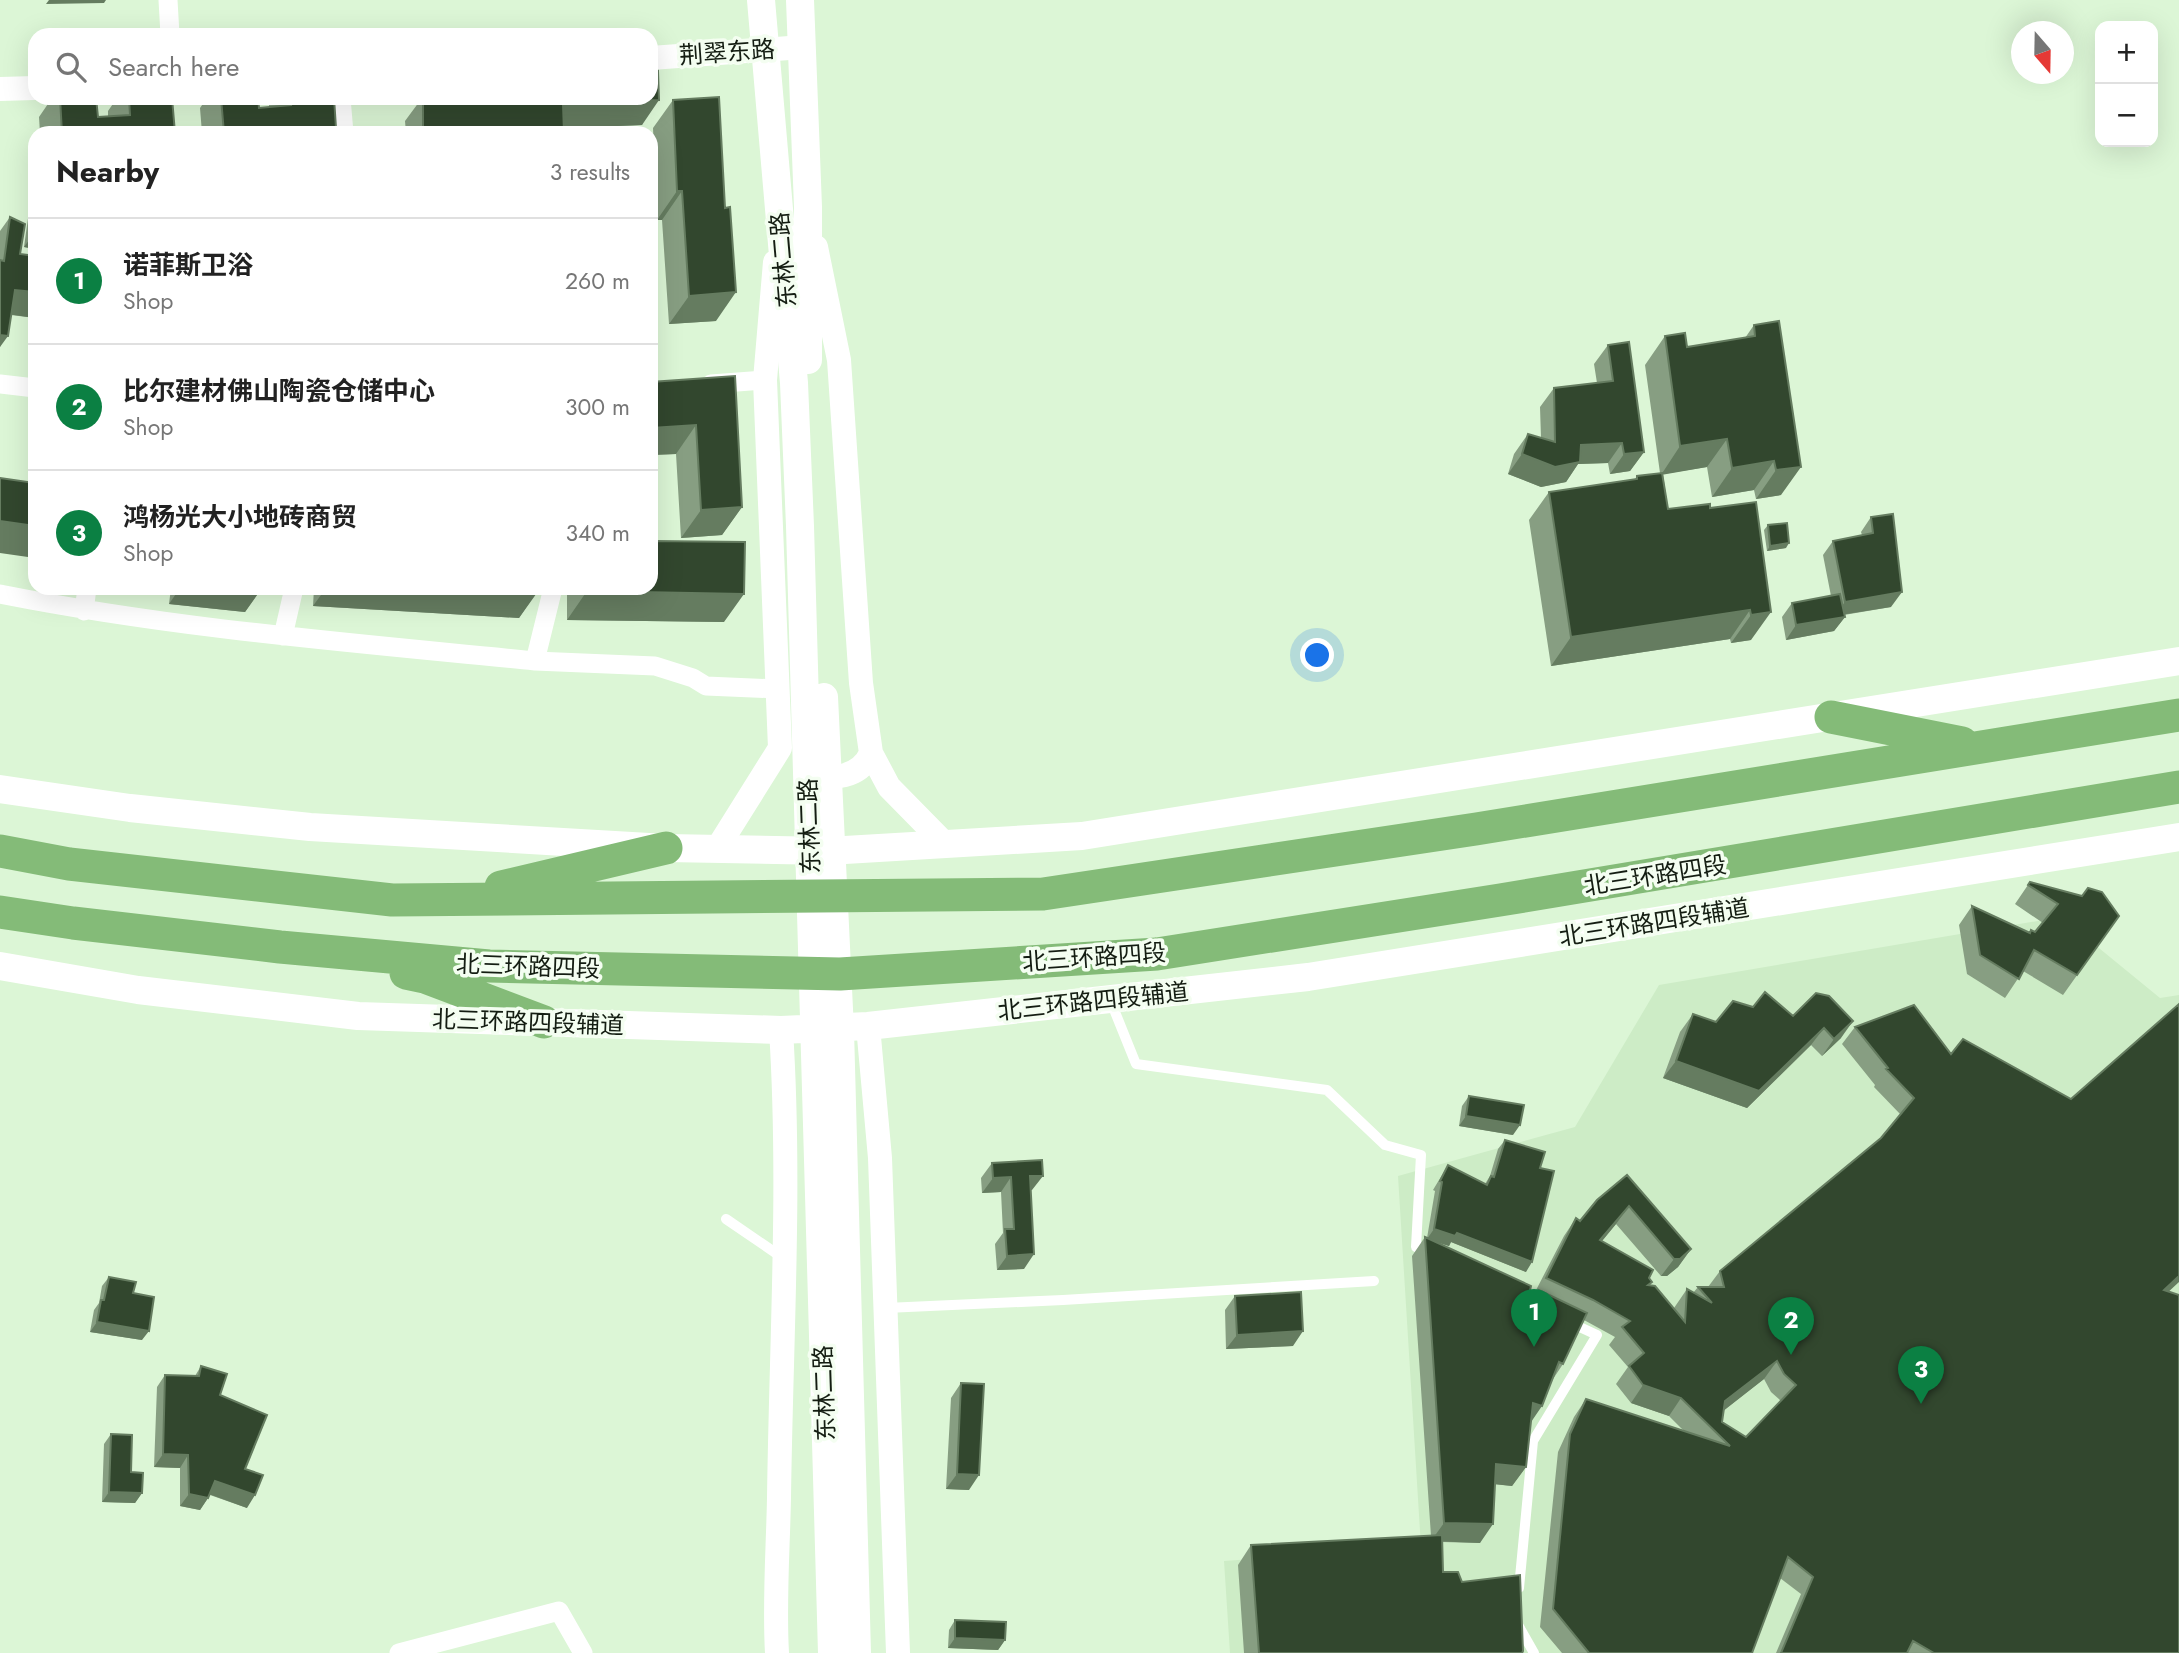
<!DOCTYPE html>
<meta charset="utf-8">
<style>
body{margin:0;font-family:Jost,"Noto Sans SC",sans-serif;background:#f6f6f6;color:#222}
.controls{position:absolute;right:21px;top:21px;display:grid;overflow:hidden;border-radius:14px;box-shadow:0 7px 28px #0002}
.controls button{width:63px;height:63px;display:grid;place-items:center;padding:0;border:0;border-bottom:2px solid #e0e0e0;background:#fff;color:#222;font:35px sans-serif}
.compass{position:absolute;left:2011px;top:21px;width:63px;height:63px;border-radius:50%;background:#fff;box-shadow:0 7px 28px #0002;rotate:160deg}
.you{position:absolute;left:1318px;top:656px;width:24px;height:24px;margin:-18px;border:5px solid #fff;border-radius:50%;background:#1a73e8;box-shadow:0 0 0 10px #1a73e833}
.badge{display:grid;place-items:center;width:46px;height:46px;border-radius:50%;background:#0b8043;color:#fff;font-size:23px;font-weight:700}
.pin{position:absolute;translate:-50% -58px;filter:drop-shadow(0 2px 4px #0008)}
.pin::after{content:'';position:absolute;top:37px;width:24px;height:21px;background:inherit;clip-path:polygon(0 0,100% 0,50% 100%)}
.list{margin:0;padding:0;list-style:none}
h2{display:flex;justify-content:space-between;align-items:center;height:91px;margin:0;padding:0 28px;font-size:30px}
h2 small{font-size:23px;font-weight:400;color:#767676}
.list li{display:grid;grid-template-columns:46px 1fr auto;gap:21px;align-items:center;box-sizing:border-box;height:126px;padding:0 28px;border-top:2px solid #e0e0e0}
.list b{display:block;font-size:26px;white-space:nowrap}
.list p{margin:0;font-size:23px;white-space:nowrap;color:#767676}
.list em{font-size:23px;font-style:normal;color:#767676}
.icon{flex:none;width:38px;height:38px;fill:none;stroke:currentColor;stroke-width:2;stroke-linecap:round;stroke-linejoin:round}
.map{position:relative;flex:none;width:2179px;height:1653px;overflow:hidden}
.search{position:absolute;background:#fff;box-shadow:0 7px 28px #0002;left:28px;top:28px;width:630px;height:77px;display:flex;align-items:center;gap:18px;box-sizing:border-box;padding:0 24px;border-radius:21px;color:#767676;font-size:26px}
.panel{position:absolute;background:#fff;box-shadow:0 7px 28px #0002;left:28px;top:126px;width:630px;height:469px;border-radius:21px}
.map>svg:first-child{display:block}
.built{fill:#cdecc6}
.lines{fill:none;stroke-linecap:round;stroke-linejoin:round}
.service{stroke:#fff;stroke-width:10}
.minor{stroke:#fff;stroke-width:19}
.tertiary{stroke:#fff;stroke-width:24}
.secondary{stroke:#fff;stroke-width:28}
.trunk{stroke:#84bb78;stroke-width:33}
.wall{fill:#879e82;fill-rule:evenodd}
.shaded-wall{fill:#657c60}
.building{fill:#32472e;stroke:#657c60;stroke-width:2;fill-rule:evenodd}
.labels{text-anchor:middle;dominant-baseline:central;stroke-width:7;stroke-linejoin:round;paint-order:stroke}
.street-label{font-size:24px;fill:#141d12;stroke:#f4fef1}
</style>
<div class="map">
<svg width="2179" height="1653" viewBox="0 0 2179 1653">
<rect width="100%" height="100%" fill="#dcf6d6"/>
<path class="built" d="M2061,917L2160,998L2179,995V1653H1230L1224,1561L1421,1547L1398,1176L1575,1127L1659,985Z"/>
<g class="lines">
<path class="service" d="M1111,1002L1136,1064L1327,1090L1385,1145L1421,1155L1416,1247L1428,1253
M726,1219L783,1258
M886,1308L1063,1300L1374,1281
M1519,1588L1533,1441L1597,1335L1571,1323
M1517,1623L1534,1653"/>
<path class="minor" d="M168,0L170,35
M341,98L344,133
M0,384L35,388
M711,384L765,380
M0,594C176,629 356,643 535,661L553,588
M84,611L87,588
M283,636L294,588
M535,661L655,666L693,678L706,686L778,689
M399,1653L559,1611L583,1653"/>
<path class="tertiary" d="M651,58L803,47
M0,89L35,88
M816,247L839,360L861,683L871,753L889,787L946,845
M808,775C832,780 860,778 871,753
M718,847L780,748L765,380L775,262
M868,1026L880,1158L898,1653
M777,1653C774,1602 778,1550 779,1498C781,1342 791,1186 781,1030"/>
<path class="secondary" d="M761,0L794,383L800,526L832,1653
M800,0L808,207V360
M824,697L840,1030L857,1653
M0,789L130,808L310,827L666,848L828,851L1082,836L2179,661
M0,966L138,990L358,1016L781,1030L868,1026L1308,977L2179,837"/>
<path class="trunk" d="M1831,717L1962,743
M0,851L69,864L392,900L1043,894L1476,829L2179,715
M501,887L666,848
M0,912L73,923L280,947L489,966L840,974L1157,954L1500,900L2179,787
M406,973L425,977L544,1022"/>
</g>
<path class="wall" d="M52,98H96L98,117L108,116V111L117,98H172L175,133H40L39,117Z
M207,98H258L259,108L269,107V101L271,98H334L333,133H202L200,108Z
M422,98H651L642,125L564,128V133H406L405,121Z
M673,100L716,321L669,324L662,220H657L653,128Z
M35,196V249L24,247L30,204Z
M10,217L20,254L35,256V318L11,315L0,347V231Z
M1754,325L1781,495L1756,499L1754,490L1712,497L1707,467L1663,474L1668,509L1710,508L1756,502L1751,640L1731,643L1730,639L1551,666L1529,520L1549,492L1635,479L1637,476L1660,473L1645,365L1665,336L1687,347L1745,338Z
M1608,345L1644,452L1630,471L1610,474L1608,463L1578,464L1566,482L1541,487L1508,474L1514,454L1528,434L1541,438L1540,407L1554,388L1597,383L1594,364Z
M735,376L742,507L722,535L681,538L676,454L651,455V382Z
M1871,517L1891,607L1844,615L1845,617L1834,631L1786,640L1782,617L1792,603L1831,596L1823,555L1833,541L1862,535L1861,532Z
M1768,525L1786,548L1767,551L1764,530Z
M171,588H262L245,612L169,604Z
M314,588H539L519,618L313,606Z
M567,588H651L724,622L567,620Z
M2030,882L2119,916L2063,995L2023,971L2005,998L1967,974L1959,925L1972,906L2029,933L2035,932L2043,923L2015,904Z
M1816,993L1841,1038L1822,1056L1811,1045L1747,1108L1663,1078L1680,1032L1693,1014L1716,1022L1753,1007L1793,1016Z
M1855,1027L1951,1054L2169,1291L2179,1653H1776L1801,1594L1780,1578L1752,1653H1562L1540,1627L1558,1452L1574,1417L1586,1399L1684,1431L1669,1416L1631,1403L1616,1384L1628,1367L1609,1345L1615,1337L1584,1320L1563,1364L1551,1382L1531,1421L1526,1467L1512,1486L1495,1484L1480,1543L1442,1542L1443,1572L1462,1582L1522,1653H1244L1238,1565L1251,1545L1431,1536L1412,1256L1425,1237L1427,1238L1435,1191L1433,1190L1448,1165L1485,1184L1490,1176L1498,1149L1505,1140L1540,1168L1526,1272L1451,1242L1449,1246L1436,1242L1527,1307L1535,1297L1533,1296L1564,1236L1576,1218L1580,1221L1627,1175L1691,1249L1678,1267L1667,1276H1661L1616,1224L1602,1241L1649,1278L1650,1285L1674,1308L1687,1289L1693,1293L1698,1287H1708L1720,1271L1881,1138L1901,1115L1874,1087L1875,1085L1842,1044ZM1764,1379L1771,1392L1781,1401L1746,1437L1722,1422L1724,1410Z
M1469,1096L1513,1135L1459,1126L1462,1106Z
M992,1163L1032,1190H1031L1024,1269L997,1270L995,1244L1003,1233L1001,1192L982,1193L981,1178Z
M109,1277L133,1293L142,1340L90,1332L94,1310L99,1303L102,1286Z
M1235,1296L1293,1346L1226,1349L1225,1310Z
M201,1366L220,1395L245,1469L247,1508L210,1495L200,1510L180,1506V1468L154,1467L157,1387L165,1375L195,1376Z
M961,1383L969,1490L946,1489L951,1398Z
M111,1434L142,1493L135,1503L102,1502L104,1444Z
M955,1620L1005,1640L998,1650L948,1648L949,1630Z"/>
<path class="shaded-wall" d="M49,0H106L104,3L46,4Z
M659,100L642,125L545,129L563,104Z
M336,128L333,133H266Z
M677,191H682L662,220H657Z
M35,232V249L24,247Z
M15,290L35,292V318L0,313Z
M736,292L716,321L669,324L689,296Z
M0,335L8,336L0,347Z
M696,425L676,454L651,455V428Z
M1727,439L1707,467L1661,475L1680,446Z
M1622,443L1608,463L1578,464L1566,482L1541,487L1508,474L1522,454L1581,445Z
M1644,452L1630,471L1610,474L1624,454Z
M1774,461L1754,490L1712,497L1732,468Z
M1801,467L1781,495L1756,499L1776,470Z
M742,507L722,535L681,538L701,510Z
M0,521L35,526V558L0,553Z
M1789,543L1786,548L1767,551L1770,546Z
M180,588H262L245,612L169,604Z
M326,588H510L539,590L519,618L313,606Z
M587,591L744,594L724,622L567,620Z
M1902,592L1891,607L1834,616L1845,602Z
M1750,610L1730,639L1551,666L1571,637Z
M1771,612L1751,640L1731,643L1751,615Z
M1845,617L1834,631L1786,640L1796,625Z
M1853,1021L1841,1038L1822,1056L1834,1039Z
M1824,1028L1811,1045L1747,1108L1663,1078L1676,1061Z
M1466,1116L1520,1125L1513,1135L1459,1126Z
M1030,1176H1043L1032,1190L1020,1191Z
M1011,1177L1001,1192L982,1193L993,1178Z
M1629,1206L1616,1224L1588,1258L1600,1240Z
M1434,1229L1457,1233L1532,1262L1526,1272L1451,1242L1449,1246L1427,1239Z
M1691,1249L1678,1267L1667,1276H1661L1674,1259Z
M1034,1254L1024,1269L997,1270L1007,1256Z
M2179,1276V1282L2151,1308L2164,1290Z
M97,1322L149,1331L142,1340L90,1332Z
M1303,1331L1293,1346L1226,1349L1237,1335Z
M1777,1361L1764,1379L1713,1419L1725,1401Z
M1643,1385L1681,1398L1669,1416L1631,1403Z
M1533,1403L1542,1406L1529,1425Z
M163,1454L188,1455L180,1468L154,1467Z
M1496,1464L1526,1467L1512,1486L1483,1483Z
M957,1474L979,1475L969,1490L946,1489Z
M215,1481L255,1495L247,1508L206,1493Z
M109,1492L142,1493L135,1503L102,1502Z
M189,1494L208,1498L200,1510L180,1506Z
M1444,1523L1493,1524L1480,1543L1431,1541Z
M955,1638L1005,1640L998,1650L948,1648Z"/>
<path class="building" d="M658,71L659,100L563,104L564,133H423V98H651V72Z
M719,97L725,208L730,207L736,292L689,296L682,191H677L673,100Z
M60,98H96L98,117L130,115L129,98H172L175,133H62Z
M221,98H258L259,108L291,105L290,98H334L336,128L266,133H224Z
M10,217L25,224L20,254L35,256V292L15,290L8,336L0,335V260L4,261Z
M1779,321L1801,467L1776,470L1774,461L1732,468L1727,439L1680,446L1665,336L1685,333L1687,347L1755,336L1754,325Z
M1629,342L1644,452L1624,454L1622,443L1581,445L1580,462L1555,467L1522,454L1528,434L1555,442L1554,388L1613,381L1608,345Z
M735,376L742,507L701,510L696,425L651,428V382Z
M1662,473L1668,509L1710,504V508L1756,502L1771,612L1751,615L1750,610L1571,637L1549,492L1637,479V476Z
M0,478L35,483V526L0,521Z
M1893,514L1902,592L1845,602L1833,541L1873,533L1871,517Z
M1787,523L1789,543L1770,546L1768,525Z
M651,541L745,542L744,594L587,591V588H651Z
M510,588H539V590Z
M1840,594L1845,617L1796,625L1792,603Z
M2030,882L2082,896L2088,888L2102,892L2119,916L2077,975L2034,950L2019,979L1980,955L1972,906L2030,933L2031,930L2035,932L2058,904L2028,885Z
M1765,992L1793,1016L1816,993L1829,996L1853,1021L1834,1039L1824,1028L1759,1091L1676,1061L1693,1014L1716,1022L1733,1001L1753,1007Z
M2179,1004V1276L2164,1290L2179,1295V1653H1934L1913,1641L1907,1653H1781L1813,1577L1788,1557L1752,1653H1589L1553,1609L1570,1434L1586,1399L1730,1446L1681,1398L1643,1385L1629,1366L1644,1353L1622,1327L1630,1321L1593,1300L1546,1278L1576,1218L1580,1221L1597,1200L1627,1175L1691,1249L1680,1259H1674L1629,1206L1600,1240L1653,1270L1649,1278L1652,1282L1648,1285L1655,1286L1685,1322L1687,1289L1712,1303L1698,1287H1724L1720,1271L1881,1138L1914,1098L1886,1069L1888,1068L1855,1027L1914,1005L1951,1054L1963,1039L2071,1099ZM1777,1361L1784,1374L1796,1385L1746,1437L1722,1422L1725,1401Z
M1469,1096L1524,1105L1520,1125L1466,1116Z
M1505,1140L1545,1152L1540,1168L1554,1171L1532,1262L1457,1233L1455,1236L1434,1229L1442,1182L1440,1181L1448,1165L1487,1185L1491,1176L1494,1177Z
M1042,1160L1043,1176H1030L1034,1254L1007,1256L1005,1229H1014L1011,1177L993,1178L992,1163Z
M1425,1237L1531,1286L1526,1307L1530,1308L1539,1290L1587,1313L1563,1364L1559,1362L1542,1406L1533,1403L1526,1467L1496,1464L1493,1524L1444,1523Z
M109,1277L136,1282L133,1293L154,1297L149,1331L97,1322L101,1300H104Z
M1301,1292L1303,1331L1237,1335L1235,1296Z
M201,1366L227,1374L220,1395L267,1415L245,1469L263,1475L255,1495L215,1481L208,1498L189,1494L188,1455L163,1454L165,1375L199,1376Z
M961,1383L984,1384L979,1475L957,1474Z
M111,1434L132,1435L131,1472L143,1473L142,1493L109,1492Z
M1442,1535L1443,1572H1458L1462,1582L1520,1575L1523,1651L1522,1653H1259L1251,1545Z
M955,1620L1006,1622L1005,1640L955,1638Z"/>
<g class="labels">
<g class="street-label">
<text transform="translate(727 52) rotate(-4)">荆翠东路</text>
<text transform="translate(783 260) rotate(-95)">东林二路</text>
<text transform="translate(809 826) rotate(-92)">东林二路</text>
<text transform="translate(1655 875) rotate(-9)">北三环路四段</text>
<text transform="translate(1654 922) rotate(-9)">北三环路四段辅道</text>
<text transform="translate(1094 957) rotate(-4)">北三环路四段</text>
<text transform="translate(528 966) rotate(2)">北三环路四段</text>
<text transform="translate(1093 1001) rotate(-6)">北三环路四段辅道</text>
<text transform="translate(528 1022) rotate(2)">北三环路四段辅道</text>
<text transform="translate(824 1393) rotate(-92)">东林二路</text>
</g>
</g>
</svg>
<div class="controls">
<button>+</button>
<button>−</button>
</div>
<svg class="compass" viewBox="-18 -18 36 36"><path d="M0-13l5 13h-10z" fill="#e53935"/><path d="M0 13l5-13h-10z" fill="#767676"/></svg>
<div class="you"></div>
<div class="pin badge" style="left:1534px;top:1347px">1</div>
<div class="pin badge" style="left:1791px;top:1355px">2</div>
<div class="pin badge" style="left:1921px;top:1404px">3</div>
<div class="search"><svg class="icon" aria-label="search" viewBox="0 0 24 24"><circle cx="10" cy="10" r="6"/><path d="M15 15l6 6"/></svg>Search here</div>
<section class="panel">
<h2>Nearby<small>3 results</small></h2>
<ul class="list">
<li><span class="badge">1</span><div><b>诺菲斯卫浴</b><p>Shop</p></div><em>260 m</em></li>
<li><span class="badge">2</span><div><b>比尔建材佛山陶瓷仓储中心</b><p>Shop</p></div><em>300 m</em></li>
<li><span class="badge">3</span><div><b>鸿杨光大小地砖商贸</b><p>Shop</p></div><em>340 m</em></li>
</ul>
</section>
</div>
